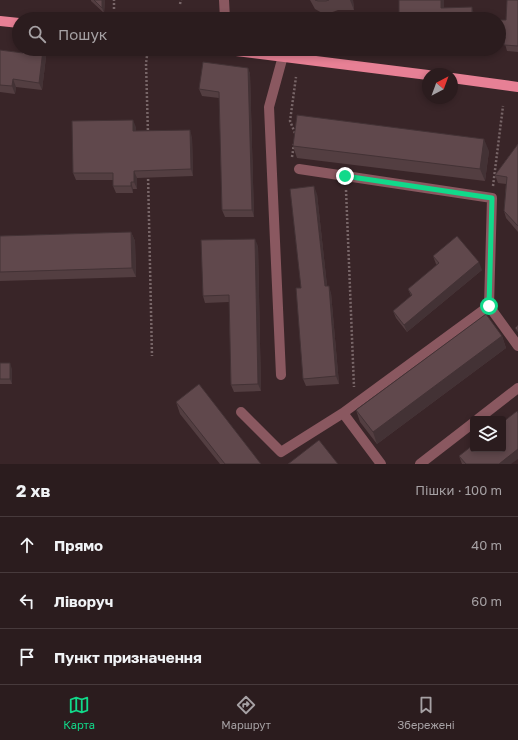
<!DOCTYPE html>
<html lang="uk">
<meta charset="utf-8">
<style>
body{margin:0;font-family:"Golos Text",sans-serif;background:#332527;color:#f1f3f6}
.controls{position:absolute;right:12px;bottom:12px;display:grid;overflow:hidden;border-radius:4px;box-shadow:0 2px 6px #0003}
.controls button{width:36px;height:36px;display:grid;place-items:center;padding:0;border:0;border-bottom:1px solid #473a3c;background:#2b1c1e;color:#f1f3f6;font:20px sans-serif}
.compass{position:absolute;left:422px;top:68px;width:36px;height:36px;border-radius:50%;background:#2b1c1e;box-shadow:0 2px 6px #0003;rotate:41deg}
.stop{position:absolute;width:12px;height:12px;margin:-9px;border:3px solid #11d98a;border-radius:50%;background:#fff}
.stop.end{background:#11d98a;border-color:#fff;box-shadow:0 1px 4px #0008}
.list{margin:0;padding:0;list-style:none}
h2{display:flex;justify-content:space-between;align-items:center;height:52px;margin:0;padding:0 16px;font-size:17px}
h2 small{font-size:13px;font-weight:400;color:#a6a1a4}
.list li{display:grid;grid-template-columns:26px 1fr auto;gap:12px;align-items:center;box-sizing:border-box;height:56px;padding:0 16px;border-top:1px solid #473a3c}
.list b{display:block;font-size:15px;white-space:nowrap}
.list em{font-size:13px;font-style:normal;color:#a6a1a4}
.icon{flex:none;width:22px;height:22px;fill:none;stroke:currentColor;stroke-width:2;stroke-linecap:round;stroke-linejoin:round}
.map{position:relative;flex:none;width:518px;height:464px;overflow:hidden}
.search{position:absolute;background:#2b1c1e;box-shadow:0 2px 6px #0003;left:12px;right:12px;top:12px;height:44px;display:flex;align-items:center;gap:10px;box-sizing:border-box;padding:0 14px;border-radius:22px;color:#a6a1a4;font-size:15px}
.sheet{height:220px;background:#2b1c1e}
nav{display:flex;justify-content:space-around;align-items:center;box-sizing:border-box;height:56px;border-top:1px solid #473a3c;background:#2b1c1e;font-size:11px;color:#a6a1a4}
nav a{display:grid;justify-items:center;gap:2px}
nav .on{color:#11d98a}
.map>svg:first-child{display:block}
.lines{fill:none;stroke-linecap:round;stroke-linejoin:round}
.path{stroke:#786668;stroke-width:2.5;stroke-dasharray:2 2;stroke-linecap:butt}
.minor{stroke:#8a5860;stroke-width:10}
.major{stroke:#e78095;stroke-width:10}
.wall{fill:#533e41}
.shaded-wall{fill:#433235}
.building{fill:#60484c;stroke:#433235}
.route{stroke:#11d98a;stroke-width:5}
</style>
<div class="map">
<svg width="518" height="464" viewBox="0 0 518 464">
<rect width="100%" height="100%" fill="#392528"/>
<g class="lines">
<path class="path" d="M180,4L181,0
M114,9V0
M119,19V17
M114,51L115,49
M295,133L290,121L296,77
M148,134L146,63L148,49
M292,157L294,144
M148,175L152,356
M493,186L503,106
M346,190L354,387"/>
<path class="minor" d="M224,0L225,19
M299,169L492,198L489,306
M281,375L269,107L283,56
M241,412L281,452L343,413
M478,419L518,388
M381,464L343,413L489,306L518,346
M420,464L473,423"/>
<path class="major" d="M0,21L19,23
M220,49L428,75
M452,78L518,87"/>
</g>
<path class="wall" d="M91,0H105L104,13L91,1Z
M310,0H353L354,10H338L330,13H322L315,9Z
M518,0V52L507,51L505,44H499V20H506Z
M0,50L23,53L43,50L46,57L42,90L16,87L15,94L0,92V93Z
M248,68L250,74L254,217H225L222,210L219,98L202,96L199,89Z
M136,127V131L192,137L193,176L137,178V189H133V193H116L113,186V180H76L73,173Z
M518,144V232L506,218L504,211L506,184L498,183L495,175Z
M293,146L489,151L485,181L297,158Z
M317,194L327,286L331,293L339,384L306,386L303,379L301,288Z
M131,232L135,241L136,277L0,281V236Z
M258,246L261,391L234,392L231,385L229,302L205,303L203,296Z
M433,256L482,270L407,332L396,318L393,311L411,296L408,289L437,265L436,264Z
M502,336L506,348L377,444L360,422L356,410Z
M0,363L12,369V384H0Z
M176,402L261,464H220L180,414Z
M459,456L511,464H462Z"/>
<path class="shaded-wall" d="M102,0H105L104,13L102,8Z
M350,0H353L354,10Z
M441,0H444V14L441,8Z
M472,7L474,14V19H472Z
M43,50L46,57L42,90L39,83Z
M248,68L250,74L254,217L252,210Z
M13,79L16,87L15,94L12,86Z
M133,120L136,127V138L133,131Z
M190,130L192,137L193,176L191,169Z
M484,139L489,151L485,181L480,169Z
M134,171L137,178V189L134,182Z
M131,182L133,189V193L131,186Z
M314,186L317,194L328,294L325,286Z
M131,232L135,241L136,277L132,268Z
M255,239L258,246L261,391L258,384Z
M479,262L482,270L407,332L404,325Z
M329,286L331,293L339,384L336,376Z
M502,336L506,348L377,444L373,432Z
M10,363L12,369V384L10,379Z
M518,449V459L511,464H499Z"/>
<path class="building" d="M94,0H102V8Z
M315,0H329L326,1H318Z
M399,0H441V8L472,7V19H399Z
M507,0H518V46L504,45L505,37H499V20H506Z
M23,49H37L43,50L39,83L13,79L12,86L0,85V50L23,53Z
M203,62L248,68L252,210H222L219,92L199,89Z
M297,115L484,139L480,169L293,146Z
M133,120V131L190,130L191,169L134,171V182H131V186H113V173H73L72,121Z
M518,144V226L517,225L504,211L507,177L495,175Z
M314,186L325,286H329L336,376L303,379L296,288H301L290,189Z
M131,232L132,268L0,272V236Z
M457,236L479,262L404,325L393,311L412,295L408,289L439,263L433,256Z
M255,239L258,384L231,385L229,295L203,296L201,240Z
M486,314L502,336L373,432L356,410Z
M518,325V332L515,328Z
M0,363H10V379H0Z
M199,384L261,464H225L176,402Z
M517,411L518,413V449L499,464H466L459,456L473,445V449H503V422Z
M319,440L338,464H288Z"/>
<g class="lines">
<path class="route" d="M345,176L492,198L489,306"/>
</g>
</svg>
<div class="controls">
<button><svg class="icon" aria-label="layers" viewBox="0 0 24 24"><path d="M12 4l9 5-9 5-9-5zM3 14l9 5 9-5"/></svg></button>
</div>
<svg class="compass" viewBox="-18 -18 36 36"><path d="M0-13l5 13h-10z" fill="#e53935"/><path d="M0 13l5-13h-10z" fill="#a6a1a4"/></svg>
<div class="stop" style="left:489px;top:306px"></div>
<div class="stop end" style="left:345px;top:176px"></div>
<div class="search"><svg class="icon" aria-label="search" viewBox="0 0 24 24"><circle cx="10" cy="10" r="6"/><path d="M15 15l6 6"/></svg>Пошук</div>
</div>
<section class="sheet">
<h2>2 хв<small>Пішки · 100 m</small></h2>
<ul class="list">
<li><svg class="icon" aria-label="ahead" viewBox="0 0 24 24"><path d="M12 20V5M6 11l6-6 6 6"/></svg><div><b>Прямо</b></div><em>40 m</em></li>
<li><svg class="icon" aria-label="left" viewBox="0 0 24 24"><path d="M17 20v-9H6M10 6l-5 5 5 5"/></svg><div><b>Ліворуч</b></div><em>60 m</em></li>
<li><svg class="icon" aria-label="arrive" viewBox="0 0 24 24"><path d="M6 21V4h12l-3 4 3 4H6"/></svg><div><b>Пункт призначення</b></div></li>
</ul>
</section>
<nav>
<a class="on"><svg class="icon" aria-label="map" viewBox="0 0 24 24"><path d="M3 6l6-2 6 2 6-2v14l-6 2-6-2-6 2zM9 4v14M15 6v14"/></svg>Карта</a>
<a><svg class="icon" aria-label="directions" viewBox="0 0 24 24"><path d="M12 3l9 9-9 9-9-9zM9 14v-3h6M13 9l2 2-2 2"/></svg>Маршрут</a>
<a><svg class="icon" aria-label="saved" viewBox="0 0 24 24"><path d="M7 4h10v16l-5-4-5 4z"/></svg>Збережені</a>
</nav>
